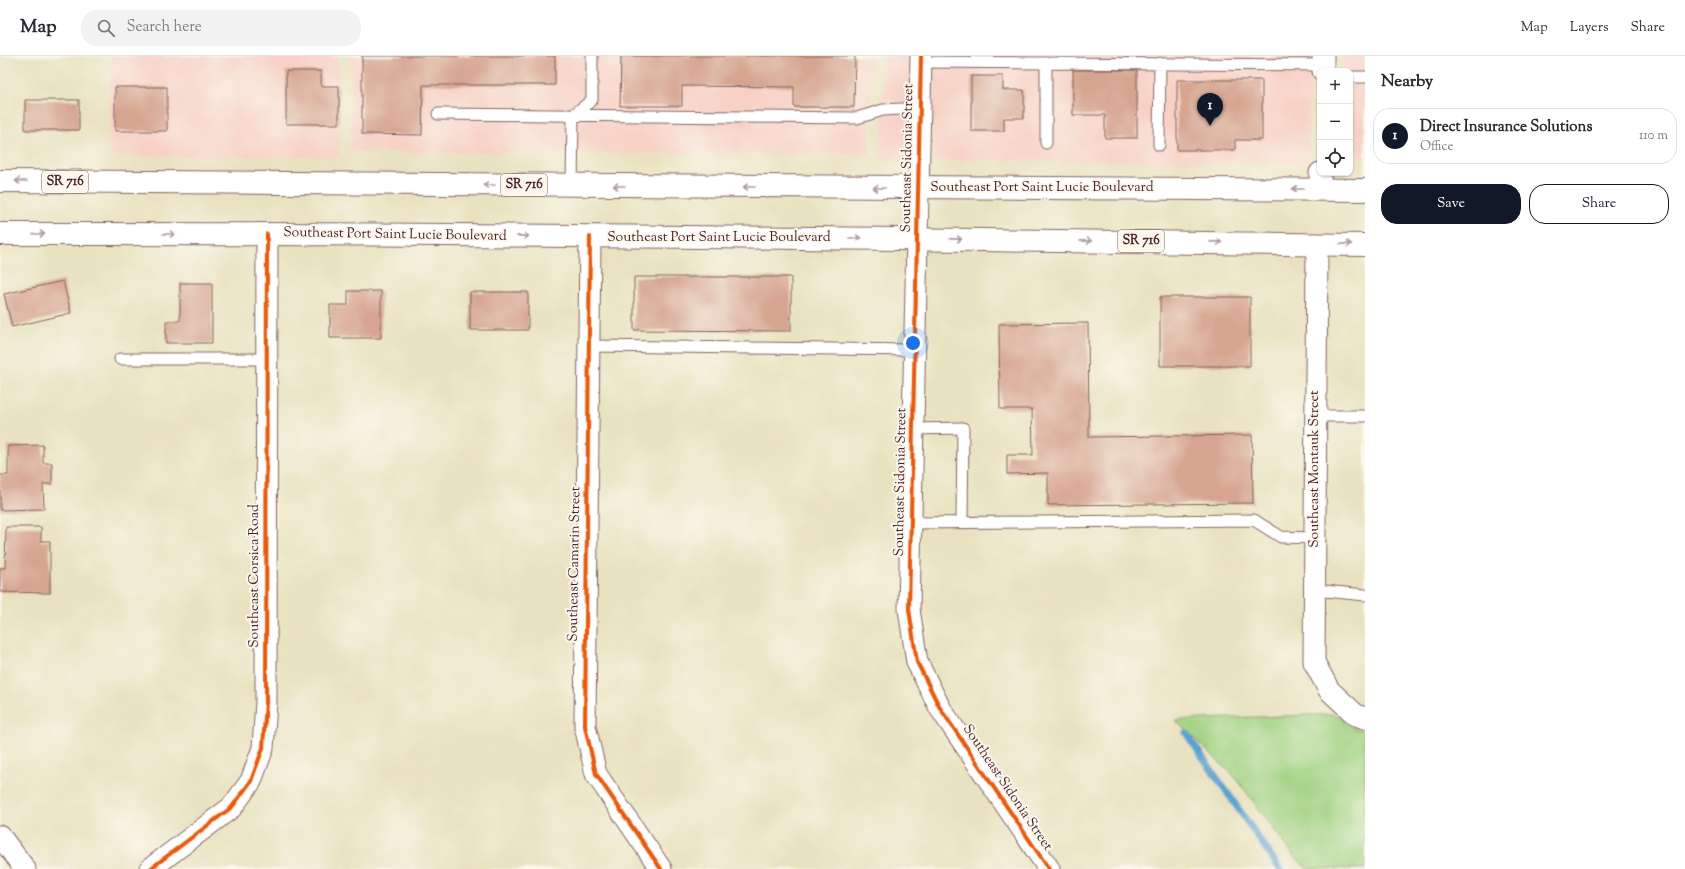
<!DOCTYPE html>
<meta charset="utf-8">
<style>
body{margin:0;font-family:"Sorts Mill Goudy",serif;background:#f2f2f3;color:#2b2b33}
.controls{position:absolute;right:12px;top:12px;display:grid;overflow:hidden;border-radius:8px;box-shadow:0 1px 3px #0004}
.controls button{width:36px;height:36px;display:grid;place-items:center;padding:0;border:0;border-bottom:1px solid #e1e1e2;background:#fff;color:#2b2b33;font:20px sans-serif}
.you{position:absolute;left:913px;top:287px;width:14px;height:14px;margin:-10px;border:3px solid #fff;border-radius:50%;background:#1a73e8;box-shadow:0 0 0 6px #1a73e833}
.badge{display:grid;place-items:center;width:26px;height:26px;border-radius:50%;background:#111827;color:#fff;font-size:13px;font-weight:700}
.pin{position:absolute;translate:-50% -33px;filter:drop-shadow(0 1px 2px #0008)}
.pin::after{content:'';position:absolute;top:21px;width:14px;height:12px;background:inherit;clip-path:polygon(0 0,100% 0,50% 100%)}
.list{margin:0;padding:0;list-style:none}
h2{display:flex;justify-content:space-between;align-items:center;height:52px;margin:0;padding:0 16px;font-size:17px}
h2 small{font-size:13px;font-weight:400;color:#7c7c81}
.list li{display:grid;grid-template-columns:26px 1fr auto;gap:12px;align-items:center;box-sizing:border-box;height:56px;margin:0 8px 8px;padding:0 8px;border:1px solid #e1e1e2;border-radius:16px}
.list b{display:block;font-size:15px;white-space:nowrap}
.list p{margin:0;font-size:13px;white-space:nowrap;color:#7c7c81}
.list em{font-size:13px;font-style:normal;color:#7c7c81}
.actions{display:flex;gap:8px;padding:12px 16px}
.actions a{flex:1;padding:9px 0;border:1px solid #111827;border-radius:16px;text-align:center;font-size:14px;color:#111827}
.actions .main{background:#111827;color:#fff}
.icon{flex:none;width:22px;height:22px;fill:none;stroke:currentColor;stroke-width:2;stroke-linecap:round;stroke-linejoin:round}
.map{position:relative;flex:none;width:1365px;height:813px;overflow:hidden}
header{display:flex;align-items:center;gap:24px;box-sizing:border-box;height:56px;padding:0 20px;background:#fff;border-bottom:1px solid #e1e1e2}
header strong{font-size:19px}
nav{display:flex;gap:22px;margin-inline-start:auto;font-size:14px}
.search{width:280px;height:36px;background:#f2f2f3;display:flex;align-items:center;gap:10px;box-sizing:border-box;padding:0 14px;border-radius:16px;color:#7c7c81;font-size:15px}
main{display:flex}
aside{flex:1;background:#fff}
.map>svg:first-child{display:block}
.built{fill:#f7d1c6}
.green{fill:#a0d282;stroke:#757856}
.lines{fill:none;stroke-linecap:round;stroke-linejoin:round}
.stream{stroke:#5aa1d0;stroke-width:7}
.building{fill:#d6a48f}
.service-casing{stroke:#82635f;stroke-width:13}
.minor-casing{stroke:#82635f;stroke-width:23}
.primary-casing{stroke:#82635f;stroke-width:24}
.service{stroke:#fff;stroke-width:11}
.minor{stroke:#fff;stroke-width:21}
.primary{stroke:#fff;stroke-width:22}
.cycleway-casing{stroke:#fbf7ec;stroke-width:6}
.cycleway{stroke:#e8590c;stroke-width:4}
.oneway{stroke:#ae9aa0}
.labels{text-anchor:middle;dominant-baseline:central;stroke-width:4;stroke-linejoin:round;paint-order:stroke}
.shield{fill:#fbf7ec;stroke:#7f6065;stroke-width:1}
.shield-label{font-size:13px;font-weight:bold;fill:#4a1f2b}
.street-label{font-size:14px;fill:#4a1f2b;stroke:#fbf7ec}
</style>
<header>
<strong>Map</strong>
<div class="search"><svg class="icon" aria-label="search" viewBox="0 0 24 24"><circle cx="10" cy="10" r="6"/><path d="M15 15l6 6"/></svg>Search here</div>
<nav><a>Map</a><a>Layers</a><a>Share</a></nav>
</header>
<main>
<div class="map">
<svg width="1365" height="813" viewBox="0 0 1365 813">
<rect width="100%" height="100%" fill="#fbf7ec"/>
<filter id="ink" filterUnits="userSpaceOnUse"><feTurbulence type="fractalNoise" baseFrequency=".025" numOctaves="2"/><feDisplacementMap in="SourceGraphic" scale="8" xChannelSelector="R" yChannelSelector="G"/><feConvolveMatrix kernelMatrix="1 2 1 2 8 2 1 2 1" color-interpolation-filters="sRGB"/></filter>
<filter id="wash" filterUnits="userSpaceOnUse"><feTurbulence type="fractalNoise" baseFrequency=".012" numOctaves="4" result="noise"/><feDisplacementMap in="SourceGraphic" scale="16" xChannelSelector="R" yChannelSelector="G"/><feGaussianBlur stdDeviation="0.9" result="paint"/><feColorMatrix in="noise" values="0 0 0 0 0 0 0 0 0 0 0 0 0 0 0 0 0 1.4 0 .05"/><feComposite in="paint" operator="in"/></filter>
<g filter="url(#wash)">
<rect width="100%" height="100%" fill="#e9e2c0"/>
<path class="built" d="M111,0H339V96L340,101L109,100Z
M351,0H871L870,98L351,96Z
M883,0H910L907,104H881L882,98Z
M933,0H1311L1308,107L931,104Z
M1343,0H1365V103L1350,96V15H1343Z"/>
<path class="green" d="M1336,658L1353,672L1365,675V813H1308L1294,800L1235,721L1175,664Z"/>
<g class="lines">
<path class="stream" d="M1186,677L1280,813"/>
</g>
<g id="blocks">
<path class="building" d="M362,0H555V29H423L422,79L362,78Z
M621,0H855L854,51H794V31L682,30V50H620Z
M1073,14H1137V82H1105V59H1073Z
M286,15H321V30H339V68H286Z
M971,20H1003V34H1024V62H1004V75H971Z
M1177,24H1262V84H1235V94H1177Z
M115,31H167V75H115Z
M25,44H79V74H25Z
M634,221H791V275L634,274Z
M63,225L71,257L12,271L4,238Z
M180,227H212V287H166V265H180Z
M348,235H381V282H330V249H348Z
M470,236H528V274H470Z
M1160,241H1250V310H1160Z
M1088,267L1089,381L1252,379L1253,447L1048,449V417L1007,418V399H1033L1032,353H1000L999,268Z
M43,389V407H52V428H43L44,453L0,454V419H8V390Z
M6,471H41V485H50V537L0,536V512H5Z"/>
</g>
</g>
<g filter="url(#ink)">
<use href="#blocks" fill-opacity="0" stroke="#82635f" stroke-width="1"/>
<g class="lines">
<defs>
<path id="service" d="M921,6L1323,9
M1046,7V87
M1350,21H1365
M438,58L857,62L883,54L920,52
M1159,89L1160,7
M572,130L573,59L592,44V0
M589,290L914,294
M120,303H267
M1316,360H1365
M913,373L963,372L962,467
M911,467L1254,464L1281,481L1315,482
M1315,534L1365,539"/>
<path id="minor" d="M921,0L909,553L917,606L940,652L1049,813
M1323,15V0
M1320,133V117
M590,181L585,670L596,718L661,813
M1317,188L1314,606L1329,634L1356,659L1365,662
M0,780L25,813
M150,813L232,751L251,725L263,692L266,646L267,178"/>
<path id="primary" d="M0,125L1365,134
M0,178C455,177 910,183 1365,189"/>
</defs>
<use href="#service" class="service-casing"/>
<use href="#minor" class="minor-casing"/>
<use href="#primary" class="primary-casing"/>
<use href="#service" class="service"/>
<use href="#minor" class="minor"/>
<use href="#primary" class="primary"/>
<defs>
<path id="cycleway" d="M921,0L909,553L917,606L940,652L1049,813
M590,181L585,670L596,718L661,813
M150,813L232,751L251,725L263,692L266,646L267,178"/>
</defs>
<use href="#cycleway" class="cycleway-casing"/>
<use href="#cycleway" class="cycleway"/>
</g>
<defs><path id="oneway-shaft" d="M-6 0H5M1.5-3L5.5 0L1.5 3" fill="none" stroke-width="1.6" stroke-linecap="round" stroke-linejoin="round"/></defs>
<g class="oneway">
<use href="#oneway-shaft" transform="translate(21 125) rotate(-180)"/>
<use href="#oneway-shaft" transform="translate(489 129) rotate(-180)"/>
<use href="#oneway-shaft" transform="translate(619 130) rotate(-180)"/>
<use href="#oneway-shaft" transform="translate(749 131) rotate(-180)"/>
<use href="#oneway-shaft" transform="translate(879 132) rotate(-180)"/>
<use href="#oneway-shaft" transform="translate(1298 133) rotate(-180)"/>
<use href="#oneway-shaft" transform="translate(39 178)"/>
<use href="#oneway-shaft" transform="translate(169 178)"/>
<use href="#oneway-shaft" transform="translate(523 180) rotate(1)"/>
<use href="#oneway-shaft" transform="translate(855 182)"/>
<use href="#oneway-shaft" transform="translate(956 183) rotate(1)"/>
<use href="#oneway-shaft" transform="translate(1086 185) rotate(1)"/>
<use href="#oneway-shaft" transform="translate(1216 186) rotate(1)"/>
<use href="#oneway-shaft" transform="translate(1346 188) rotate(1)"/>
</g>
</g>
<g class="labels">
<g class="shield">
<rect x="42" y="115" width="46" height="22" rx="3"/>
<rect x="501" y="118" width="46" height="22" rx="3"/>
<rect x="1118" y="174" width="46" height="22" rx="3"/>
</g>
<g class="shield-label">
<text x="65" y="126">SR 716</text>
<text x="524" y="129">SR 716</text>
<text x="1141" y="185">SR 716</text>
</g>
<g class="street-label">
<text transform="translate(908 102) rotate(-89)">Southeast Sidonia Street</text>
<text x="1042" y="132">Southeast Port Saint Lucie Boulevard</text>
<text transform="translate(395 179) rotate(1)">Southeast Port Saint Lucie Boulevard</text>
<text x="719" y="182">Southeast Port Saint Lucie Boulevard</text>
<text transform="translate(1315 413) rotate(-90)">Southeast Montauk Street</text>
<text transform="translate(901 426) rotate(-89)">Southeast Sidonia Street</text>
<text transform="translate(575 508) rotate(-89)">Southeast Camarin Street</text>
<text transform="translate(255 520) rotate(-90)">Southeast Corsica Road</text>
<text transform="translate(1007 732) rotate(56)">Southeast Sidonia Street</text>
</g>
</g>
</svg>
<div class="controls">
<button>+</button>
<button>−</button>
<button><svg class="icon" aria-label="locate" viewBox="0 0 24 24"><circle cx="12" cy="12" r="6"/><path d="M12 2v4M12 18v4M2 12h4M18 12h4"/></svg></button>
</div>
<div class="you"></div>
<div class="pin badge" style="left:1210px;top:70px">1</div>
</div>
<aside>
<h2>Nearby<small></small></h2>
<ul class="list">
<li><span class="badge">1</span><div><b>Direct Insurance Solutions</b><p>Office</p></div><em>110 m</em></li>
</ul>
<div class="actions"><a class="main">Save</a><a>Share</a></div>
</aside>
</main>
